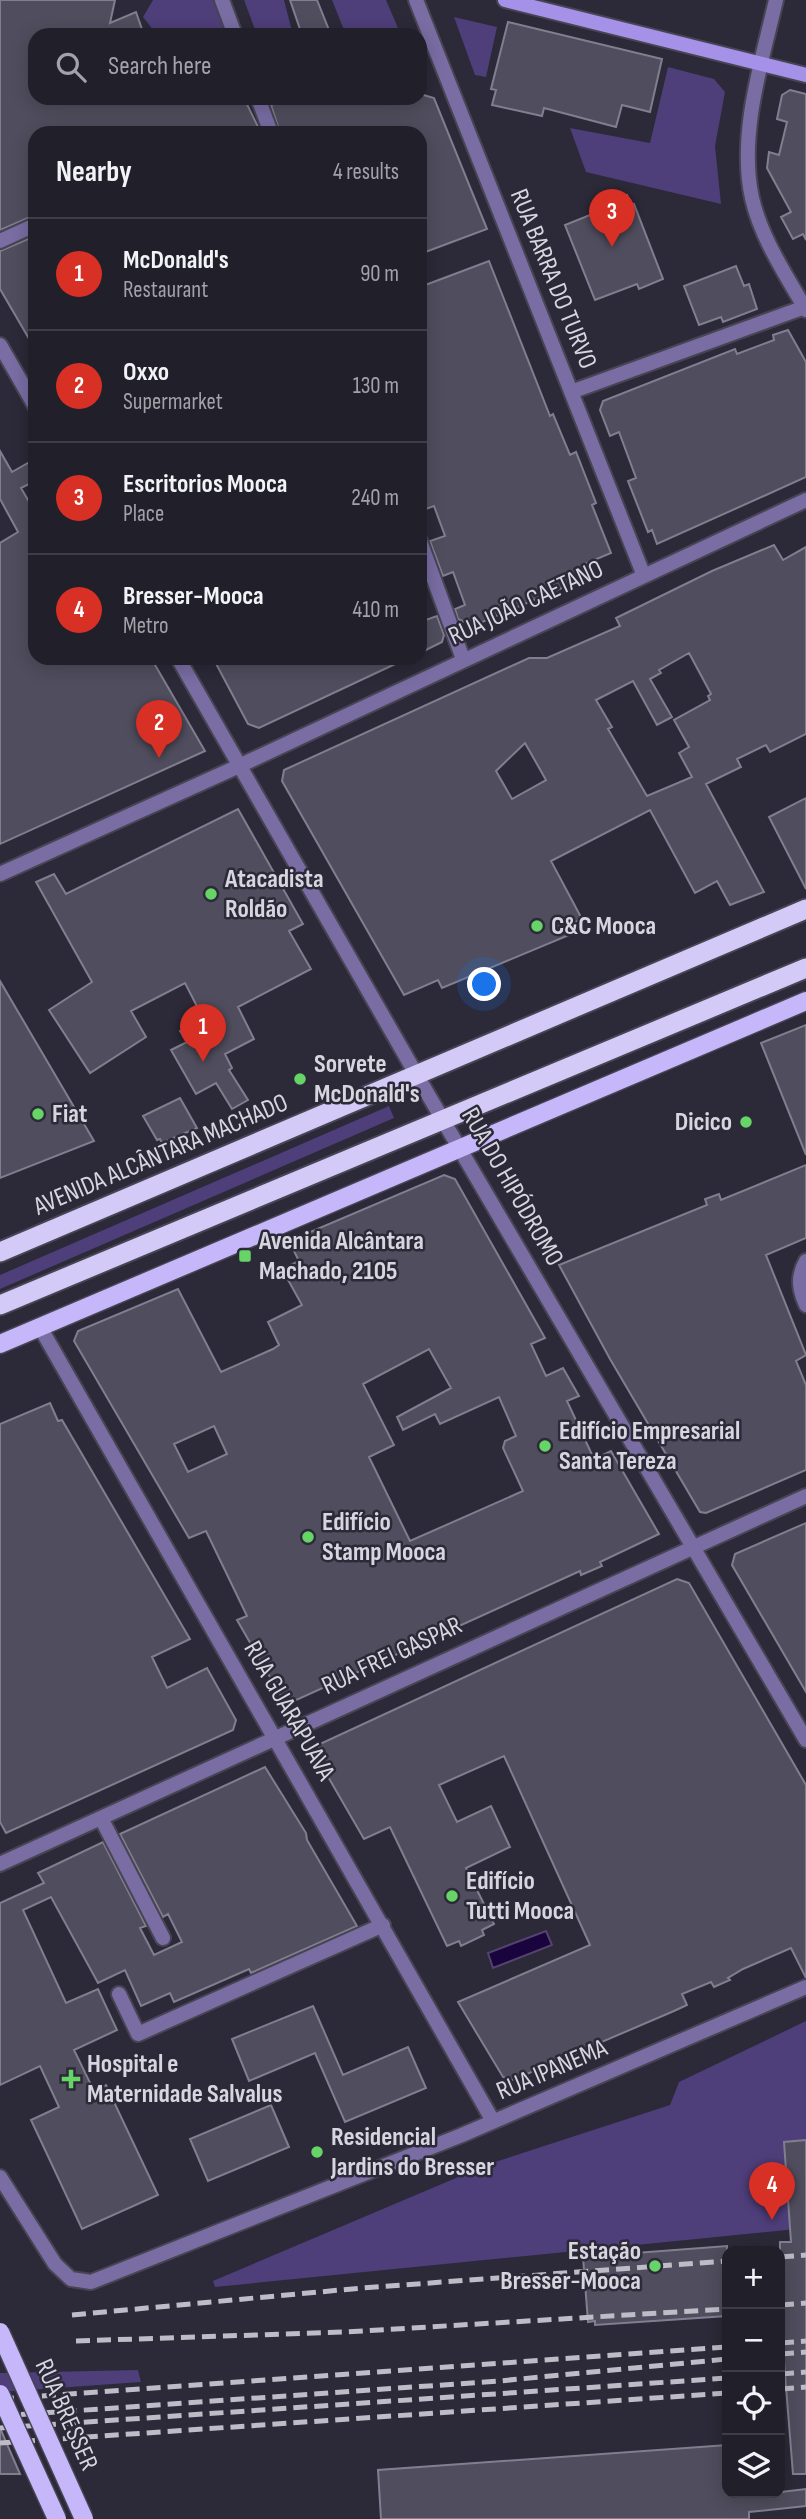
<!DOCTYPE html>
<meta charset="utf-8">
<style>
body{margin:0;font-family:"Sofia Sans Condensed",sans-serif;background:#2d2c36;color:#f1f3f6}
.controls{position:absolute;right:21px;bottom:21px;display:grid;overflow:hidden;border-radius:14px;box-shadow:0 4px 18px #0003}
.controls button{width:63px;height:63px;display:grid;place-items:center;padding:0;border:0;border-bottom:2px solid #3e3d47;background:#211f2a;color:#f1f3f6;font:35px sans-serif}
.you{position:absolute;left:485px;top:985px;width:24px;height:24px;margin:-18px;border:5px solid #fff;border-radius:50%;background:#1a73e8;box-shadow:0 0 0 10px #1a73e833}
.badge{display:grid;place-items:center;width:46px;height:46px;border-radius:50%;background:#d93025;color:#fff;font-size:23px;font-weight:700}
.pin{position:absolute;translate:-50% -58px;filter:drop-shadow(0 2px 4px #0008)}
.pin::after{content:'';position:absolute;top:37px;width:24px;height:21px;background:inherit;clip-path:polygon(0 0,100% 0,50% 100%)}
.list{margin:0;padding:0;list-style:none}
h2{display:flex;justify-content:space-between;align-items:center;height:91px;margin:0;padding:0 28px;font-size:30px}
h2 small{font-size:23px;font-weight:400;color:#a2a2a8}
.list li{display:grid;grid-template-columns:46px 1fr auto;gap:21px;align-items:center;box-sizing:border-box;height:112px;padding:0 28px;border-top:2px solid #3e3d47}
.list b{display:block;font-size:26px;white-space:nowrap}
.list p{margin:0;font-size:23px;white-space:nowrap;color:#a2a2a8}
.list em{font-size:23px;font-style:normal;color:#a2a2a8}
.icon{flex:none;width:38px;height:38px;fill:none;stroke:currentColor;stroke-width:2;stroke-linecap:round;stroke-linejoin:round}
.map{position:relative;flex:none;width:806px;height:2519px;overflow:hidden}
.search{position:absolute;background:#211f2a;box-shadow:0 4px 18px #0003;left:28px;top:28px;width:399px;height:77px;display:flex;align-items:center;gap:18px;box-sizing:border-box;padding:0 24px;border-radius:21px;color:#a2a2a8;font-size:26px}
.panel{position:absolute;background:#211f2a;box-shadow:0 4px 18px #0003;left:28px;top:126px;width:399px;height:539px;border-radius:21px}
.map>svg:first-child{display:block}
.green{fill:#4e3e7a}
.water{fill:#1a043d;stroke:#53436e;stroke-width:2}
.building{fill:#504e5e;stroke:#817e90;stroke-width:2;fill-rule:evenodd}
.lines{fill:none;stroke-linecap:round;stroke-linejoin:round}
.minor-casing{stroke:#474553;stroke-width:18}
.tertiary-casing{stroke:#474553;stroke-width:18}
.secondary-casing{stroke:#474553;stroke-width:18}
.primary-casing{stroke:#474553;stroke-width:21}
.trunk-casing{stroke:#474553;stroke-width:23}
.minor{stroke:#796da3;stroke-width:14}
.tertiary{stroke:#796da3;stroke-width:14}
.secondary{stroke:#a592e8;stroke-width:14}
.primary{stroke:#c5b7fa;stroke-width:18}
.trunk{stroke:#d3caf8;stroke-width:19}
.rail{stroke:#bebcc6;stroke-width:5;stroke-dasharray:14 7;stroke-linecap:butt}
.primary-bridge-casing{stroke:#474553;stroke-width:21;stroke-linecap:butt}
.primary-bridge{stroke:#c5b7fa;stroke-width:18}
.poi-dot{fill:#66d466;stroke:#2c2938;stroke-width:2.5}
.labels{text-anchor:middle;dominant-baseline:central;stroke-width:5;stroke-linejoin:round;paint-order:stroke}
.street-label{font-size:26px;fill:#d7d6df;stroke:#2c2938}
.poi-label{font-size:26px;font-weight:bold;fill:#d7d6df;stroke:#2c2938;text-anchor:start}
</style>
<div class="map">
<svg width="806" height="2519" viewBox="0 0 806 2519">
<rect width="100%" height="100%" fill="#2c2938"/>
<path class="green" d="M153,0H213L227,35H157L143,17Z
M244,0H284L293,35H257Z
M332,0H386L401,35H346Z
M454,17L497,27L486,77L475,75Z
M668,67L714,79L725,92L715,146L721,204L586,172L570,128L650,143Z
M389,1106L394,1118L0,1289V1275Z
M806,2021V2228L215,2287L213,2281L489,2164L670,2105L679,2082Z
M138,2370L141,2382L0,2392V2373Z"/>
<path class="water" d="M546,1931L552,1945L493,1968L488,1953Z"/>
<path class="building" d="M0,0H115L110,23L136,12L144,35H35V98H244L261,133H35V215L0,230Z
M290,0H317L331,35H302Z
M508,22L662,59L650,112L622,105L616,127L544,108L542,116L492,105L496,90L491,89Z
M790,90L806,94V240L803,234L793,239L781,217L791,212L767,168L769,152L779,155L787,122L777,119L782,95Z
M420,94L434,98L487,229L420,254V133H280L271,105L290,98H420Z
M627,195L631,205L634,204L663,279L639,289L637,284L595,300L565,225L605,209L603,204Z
M35,236V349L0,289V251Z
M489,261L550,416L553,414L570,455L576,452L596,503L592,505L611,553L587,563L590,570L581,574L583,579L473,626L458,619L455,609L465,605L453,572L443,576L430,541L445,536L434,506L420,511V287Z
M736,266L744,286L749,284L757,309L723,322L721,317L699,325L684,286Z
M788,330L806,362V477L657,544L652,530L648,532L628,481L636,478L619,432L610,436L600,410L603,401L735,349L737,354L774,340L773,335Z
M0,451L12,472L35,459V481L21,488L35,512V658H151L205,751L0,844V543L18,532L0,499Z
M774,545L783,560L806,547V734L770,752L766,745L737,759L741,767L706,784L764,892L730,905L717,881L695,893L650,810L551,861L582,919L571,924L574,933L442,988L438,980L404,995L282,781L284,770L529,658H547L620,626L616,618L712,571ZM689,653L711,694L708,696L710,700L674,720L689,747L679,753L692,777L647,796L608,729L612,727L596,700L633,681L657,725L672,717L650,679L661,673L659,670ZM525,743L546,780L512,799L496,771Z
M437,616L444,635L442,642L420,653V622Z
M213,658H408L259,728L248,724Z
M806,798V889L769,817Z
M238,809L303,924L289,931L311,969L238,1007L254,1039L225,1054L232,1068L229,1070L248,1100L232,1109L216,1083L196,1094L171,1050L187,1042L180,1031L203,1018L185,983L131,1011L146,1037L90,1073L49,1010L92,982L36,882L54,874L66,894Z
M0,981L94,1141L0,1178Z
M806,1025V1155L761,1043Z
M180,1098L197,1128L162,1143L160,1139L157,1140L143,1116Z
M806,1165V1238L766,1255L806,1355L796,1361L806,1385V1470L706,1513L700,1512L610,1359L559,1265L707,1205L705,1199L719,1194L721,1200Z
M444,1175L455,1179L545,1338L531,1344L546,1376L563,1368L579,1396L567,1401L594,1459L611,1451L659,1534L600,1562L602,1566L581,1575L580,1571L292,1702L282,1698L237,1620L247,1616L206,1531L189,1538L74,1341L78,1331L178,1289L221,1372L273,1349L279,1345L268,1322L302,1305L282,1269L299,1261L289,1241ZM429,1349L451,1388L397,1417L403,1430L435,1414L440,1424L499,1397L516,1436L505,1441L503,1448L523,1491L410,1541L369,1457L394,1445L363,1384ZM214,1426L227,1454L188,1472L174,1444Z
M50,1403L58,1421L62,1420L190,1639L152,1657L167,1688L207,1668L236,1720L233,1730L6,1833L0,1822V1424Z
M806,1523V1692L732,1565L735,1554Z
M677,1579L689,1583L806,1785V1978L791,1948L743,1969L728,1978L730,1980L714,1987L711,1982L682,1994L687,2005L674,2011L513,2080L503,2077L458,2002L590,1945L504,1756L439,1785L457,1822L491,1806L510,1847L466,1868L494,1924L482,1930L484,1935L461,1946L459,1941L447,1946L390,1827L364,1839L316,1756L320,1744Z
M265,1767L306,1833L307,1840L357,1926L251,1973L249,1969L174,2002L170,1993L141,2006L125,1970L98,1983L51,1897L23,1910L66,2003L98,1989L117,2030L74,2050L94,2091L106,2085L158,2195L82,2229L31,2120L59,2107L40,2066L0,2085V1903L44,1883L38,1873L103,1842L146,1926L140,1928L154,1955L182,1942L168,1914L163,1917L120,1834Z
M313,2006L343,2075L408,2047L426,2088L345,2122L315,2053L249,2081L232,2039Z
M271,2105L289,2147L208,2181L190,2139Z
M806,2140V2474H793L780,2312V2242H791L784,2142Z
M727,2246V2316L595,2325V2321L588,2322L583,2257Z
M0,2428L20,2474H0Z
M727,2445V2493H748V2496L806,2489V2506L749,2512V2519H381L378,2470Z"/>
<g class="lines">
<defs>
<path id="minor" d="M222,0L235,35
M416,0L644,576
M776,0C762,61 738,135 752,198C761,238 786,275 806,310
M258,98L271,133
M0,241L35,225
M0,345L35,406
M571,392L805,307
M420,541L463,659
M178,658L416,1074
M0,874L239,766L806,500
M806,1261C797,1277 799,1289 806,1305
M40,1327L493,2121
M101,1818L163,1938
M0,1864L806,1496
M119,1994L138,2034L383,1925"/>
<path id="tertiary" d="M416,1074L806,1740
M0,2177L55,2264L71,2279L91,2282L462,2135L806,1987"/>
<path id="secondary" d="M505,0L806,75"/>
<path id="primary" d="M0,1344L806,1001"/>
<path id="trunk" d="M0,1252L806,909
M0,1305L806,968"/>
</defs>
<use href="#minor" class="minor-casing"/>
<use href="#tertiary" class="tertiary-casing"/>
<use href="#secondary" class="secondary-casing"/>
<use href="#primary" class="primary-casing"/>
<use href="#trunk" class="trunk-casing"/>
<use href="#minor" class="minor"/>
<use href="#tertiary" class="tertiary"/>
<use href="#secondary" class="secondary"/>
<use href="#primary" class="primary"/>
<use href="#trunk" class="trunk"/>
<path class="rail" d="M780,2257L806,2255
M780,2305L806,2303
M72,2315L362,2288L727,2261
M76,2341L345,2332L727,2309
M780,2343L806,2341
M780,2354L806,2352
M780,2374L806,2372
M780,2389L806,2387
M0,2399L727,2347
M0,2416L499,2381L727,2359
M0,2428L727,2378
M0,2443L727,2393"/>
<defs>
<path id="primary-bridge" d="M0,2332L84,2519
M0,2394L57,2519"/>
</defs>
<use href="#primary-bridge" class="primary-bridge-casing"/>
<use href="#primary-bridge" class="primary-bridge"/>
</g>
<g class="poi-dot">
<circle cx="211" cy="894" r="7"/>
<circle cx="537" cy="926" r="7"/>
<circle cx="300" cy="1079" r="7"/>
<circle cx="38" cy="1114" r="7"/>
<circle cx="746" cy="1122" r="7"/>
<rect x="238" y="1249" width="14" height="14" rx="3.5"/>
<circle cx="545" cy="1446" r="7"/>
<circle cx="308" cy="1537" r="7"/>
<circle cx="452" cy="1896" r="7"/>
<path d="M67.5 2068.5h7v7h7v7h-7v7h-7v-7h-7v-7h7z"/>
<circle cx="317" cy="2152" r="7"/>
<circle cx="655" cy="2266" r="7"/>
</g>
<g class="labels">
<g class="street-label">
<text transform="translate(553 279) rotate(68)">RUA BARRA DO TURVO</text>
<text transform="translate(526 603) rotate(-25)">RUA JOÃO CAETANO</text>
<text transform="translate(161 1155) rotate(-23)">AVENIDA ALCÂNTARA MACHADO</text>
<text transform="translate(512 1187) rotate(60)">RUA DO HIPÓDROMO</text>
<text transform="translate(392 1656) rotate(-25)">RUA FREI GASPAR</text>
<text transform="translate(289 1711) rotate(60)">RUA GUARAPUAVA</text>
<text transform="translate(552 2070) rotate(-23)">RUA IPANEMA</text>
<text transform="translate(66 2415) rotate(66)">RUA BRESSER</text>
</g>
<g class="poi-label">
<text x="225" y="879">Atacadista<tspan x="225" dy="30">Roldão</tspan></text>
<text x="551" y="926">C&amp;C Mooca</text>
<text x="314" y="1064">Sorvete<tspan x="314" dy="30">McDonald's</tspan></text>
<text x="52" y="1114">Fiat</text>
<text x="732" y="1122" text-anchor="end">Dicico</text>
<text x="259" y="1241">Avenida Alcântara<tspan x="259" dy="30">Machado, 2105</tspan></text>
<text x="559" y="1431">Edifício Empresarial<tspan x="559" dy="30">Santa Tereza</tspan></text>
<text x="322" y="1522">Edifício<tspan x="322" dy="30">Stamp Mooca</tspan></text>
<text x="466" y="1881">Edifício<tspan x="466" dy="30">Tutti Mooca</tspan></text>
<text x="87" y="2064">Hospital e<tspan x="87" dy="30">Maternidade Salvalus</tspan></text>
<text x="331" y="2137">Residencial<tspan x="331" dy="30">Jardins do Bresser</tspan></text>
<text x="641" y="2251" text-anchor="end">Estação<tspan x="641" dy="30">Bresser-Mooca</tspan></text>
</g>
</g>
</svg>
<div class="controls">
<button>+</button>
<button>−</button>
<button><svg class="icon" aria-label="locate" viewBox="0 0 24 24"><circle cx="12" cy="12" r="6"/><path d="M12 2v4M12 18v4M2 12h4M18 12h4"/></svg></button>
<button><svg class="icon" aria-label="layers" viewBox="0 0 24 24"><path d="M12 4l9 5-9 5-9-5zM3 14l9 5 9-5"/></svg></button>
</div>
<div class="you"></div>
<div class="pin badge" style="left:203px;top:1062px">1</div>
<div class="pin badge" style="left:159px;top:758px">2</div>
<div class="pin badge" style="left:612px;top:247px">3</div>
<div class="pin badge" style="left:772px;top:2220px">4</div>
<div class="search"><svg class="icon" aria-label="search" viewBox="0 0 24 24"><circle cx="10" cy="10" r="6"/><path d="M15 15l6 6"/></svg>Search here</div>
<section class="panel">
<h2>Nearby<small>4 results</small></h2>
<ul class="list">
<li><span class="badge">1</span><div><b>McDonald's</b><p>Restaurant</p></div><em>90 m</em></li>
<li><span class="badge">2</span><div><b>Oxxo</b><p>Supermarket</p></div><em>130 m</em></li>
<li><span class="badge">3</span><div><b>Escritorios Mooca</b><p>Place</p></div><em>240 m</em></li>
<li><span class="badge">4</span><div><b>Bresser-Mooca</b><p>Metro</p></div><em>410 m</em></li>
</ul>
</section>
</div>
